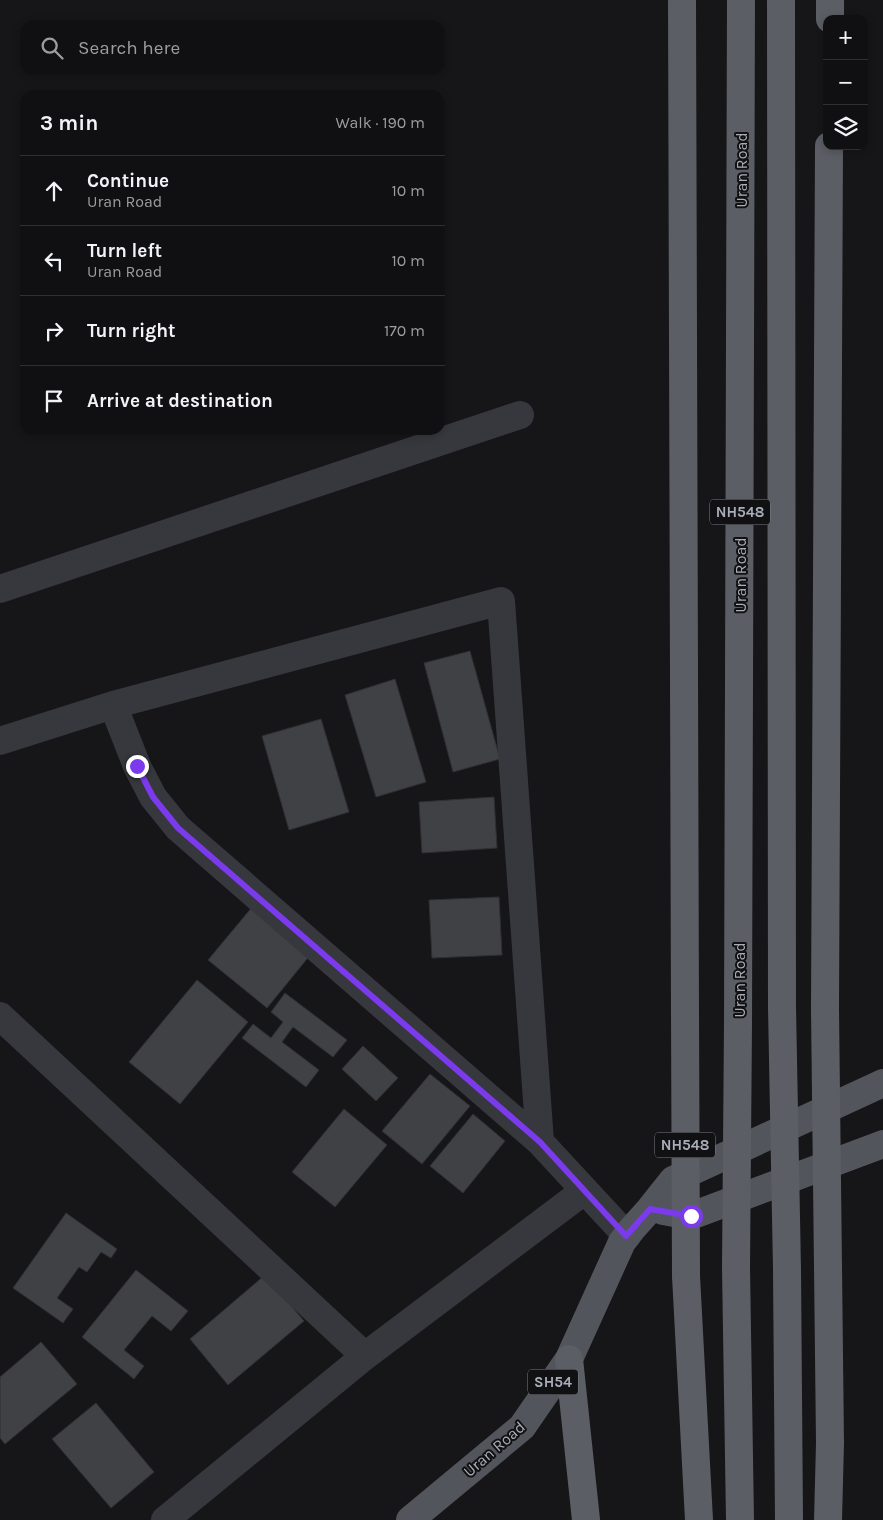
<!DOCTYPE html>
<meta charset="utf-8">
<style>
body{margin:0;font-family:Karla,sans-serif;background:#19191b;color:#f1f3f6}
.controls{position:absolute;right:15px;top:15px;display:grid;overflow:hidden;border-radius:10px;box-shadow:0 2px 8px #0003}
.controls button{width:45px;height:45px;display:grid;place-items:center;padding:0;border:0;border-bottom:1px solid #303032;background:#101012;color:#f1f3f6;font:25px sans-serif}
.stop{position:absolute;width:15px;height:15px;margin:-11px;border:4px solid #7c3aed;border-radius:50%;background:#fff}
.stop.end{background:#7c3aed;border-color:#fff;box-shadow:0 1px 5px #0008}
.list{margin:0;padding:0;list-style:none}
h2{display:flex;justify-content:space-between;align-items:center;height:65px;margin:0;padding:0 20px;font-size:21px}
h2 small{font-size:16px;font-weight:400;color:#9c9d9f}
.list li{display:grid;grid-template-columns:32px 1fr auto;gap:15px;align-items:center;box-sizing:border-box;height:70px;padding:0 20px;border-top:1px solid #303032}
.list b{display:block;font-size:19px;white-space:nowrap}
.list p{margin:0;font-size:16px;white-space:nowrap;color:#9c9d9f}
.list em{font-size:16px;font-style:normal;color:#9c9d9f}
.icon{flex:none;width:28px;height:28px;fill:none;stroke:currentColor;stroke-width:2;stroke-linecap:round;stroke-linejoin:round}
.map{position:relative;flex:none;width:883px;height:1520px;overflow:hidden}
.search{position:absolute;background:#101012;box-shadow:0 2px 8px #0003;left:20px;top:20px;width:425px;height:55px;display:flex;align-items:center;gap:12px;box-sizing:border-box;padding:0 18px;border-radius:15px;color:#9c9d9f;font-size:19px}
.panel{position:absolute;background:#101012;box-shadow:0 2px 8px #0003;left:20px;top:90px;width:425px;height:345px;border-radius:15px}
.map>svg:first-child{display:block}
.building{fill:#404145;stroke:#303034}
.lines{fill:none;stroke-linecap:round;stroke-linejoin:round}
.minor{stroke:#37383d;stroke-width:28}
.primary{stroke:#53555c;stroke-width:28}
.trunk{stroke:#5b5e65;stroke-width:28}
.trunk-bridge{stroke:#5b5e65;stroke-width:28}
.route{stroke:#7c3aed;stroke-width:6}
.labels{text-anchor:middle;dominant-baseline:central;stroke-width:4;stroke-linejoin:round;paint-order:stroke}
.shield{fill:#111113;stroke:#7b7e86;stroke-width:1}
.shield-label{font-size:15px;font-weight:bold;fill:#a8adb8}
.street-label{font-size:16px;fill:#a8adb8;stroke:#111113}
</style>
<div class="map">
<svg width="883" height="1520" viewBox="0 0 883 1520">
<rect width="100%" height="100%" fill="#161618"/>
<path class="building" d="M470,651L500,759L453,772L424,663Z
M395,679L426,782L376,797L345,695Z
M321,719L349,812L289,830L262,736Z
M494,797L497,848L422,853L419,802Z
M499,897L502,955L432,958L429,900Z
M253,906L311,954L267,1008L208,960Z
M197,980L248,1022L180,1104L129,1062Z
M285,993L347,1040L333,1057L293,1027L282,1042L319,1070L306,1087L242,1038L253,1024L271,1038L283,1022L271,1012Z
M363,1046L398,1078L376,1101L342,1069Z
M430,1074L470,1106L422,1164L382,1131Z
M344,1109L387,1145L335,1207L292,1172Z
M473,1114L505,1141L463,1193L430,1166Z
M66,1213L117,1249L111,1258L101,1252L87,1272L79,1267L57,1298L73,1309L63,1323L13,1288Z
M136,1270L188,1311L171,1331L152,1316L124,1350L144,1366L134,1379L82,1337Z
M265,1275L304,1321L228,1385L190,1339Z
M41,1342L77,1384L5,1444L0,1438V1377Z
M96,1403L154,1472L111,1508L52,1439Z"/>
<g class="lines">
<path class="minor" d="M0,589L520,415
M113,705L137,766L153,797L178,828L540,1142
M0,741L113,705L501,601L540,1142L627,1236
M0,1016L365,1356
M165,1520L365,1356L584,1191"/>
<path class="primary" d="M663,1211L691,1216L883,1144
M410,1520L522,1427L569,1359L622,1242L632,1229L650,1209L673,1180L883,1083"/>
<path class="trunk" d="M682,0L685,1013
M781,0L782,1007
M830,19V0
M825,1009L829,146
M738,1024L741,0
M736,1267L740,1520
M787,1269L789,1520
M686,1276L699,1520
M569,1359L586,1520
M828,1520L830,1443L828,1267"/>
<path class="trunk-bridge" d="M782,1007L787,1269
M825,1009L828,1267
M685,1013L686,1276
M736,1267L738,1024"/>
</g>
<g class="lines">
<path class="route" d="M137,766L153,797L178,828L540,1142L626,1236L650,1209L691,1216"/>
</g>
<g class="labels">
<g class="shield">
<rect x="710" y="499.5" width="60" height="25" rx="4"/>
<rect x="655" y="1132.5" width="60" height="25" rx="4"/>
<rect x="528" y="1369.5" width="50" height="25" rx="4"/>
</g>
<g class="shield-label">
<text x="740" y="512">NH548</text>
<text x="685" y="1145">NH548</text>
<text x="553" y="1382">SH54</text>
</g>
<g class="street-label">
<text transform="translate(741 170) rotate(-90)">Uran Road</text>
<text transform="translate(740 575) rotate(-90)">Uran Road</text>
<text transform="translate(739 980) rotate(-90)">Uran Road</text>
<text transform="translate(494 1449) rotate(-41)">Uran Road</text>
</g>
</g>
</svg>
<div class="controls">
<button>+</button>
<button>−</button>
<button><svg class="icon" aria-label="layers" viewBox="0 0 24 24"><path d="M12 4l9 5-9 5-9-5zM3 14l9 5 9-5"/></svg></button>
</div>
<div class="stop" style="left:691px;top:1216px"></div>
<div class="stop end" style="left:137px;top:766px"></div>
<div class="search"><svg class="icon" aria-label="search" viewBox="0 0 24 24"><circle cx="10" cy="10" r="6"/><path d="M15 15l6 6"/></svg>Search here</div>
<section class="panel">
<h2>3 min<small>Walk · 190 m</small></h2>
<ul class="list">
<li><svg class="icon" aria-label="ahead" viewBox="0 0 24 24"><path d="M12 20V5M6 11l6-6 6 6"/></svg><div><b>Continue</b><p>Uran Road</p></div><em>10 m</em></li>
<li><svg class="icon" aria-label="left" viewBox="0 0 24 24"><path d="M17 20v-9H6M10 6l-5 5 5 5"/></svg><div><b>Turn left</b><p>Uran Road</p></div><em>10 m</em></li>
<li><svg class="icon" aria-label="right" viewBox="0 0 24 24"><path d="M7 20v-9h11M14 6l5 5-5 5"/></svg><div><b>Turn right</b></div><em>170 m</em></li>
<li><svg class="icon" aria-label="arrive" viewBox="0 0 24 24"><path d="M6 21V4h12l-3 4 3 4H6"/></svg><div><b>Arrive at destination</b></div></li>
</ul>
</section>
</div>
